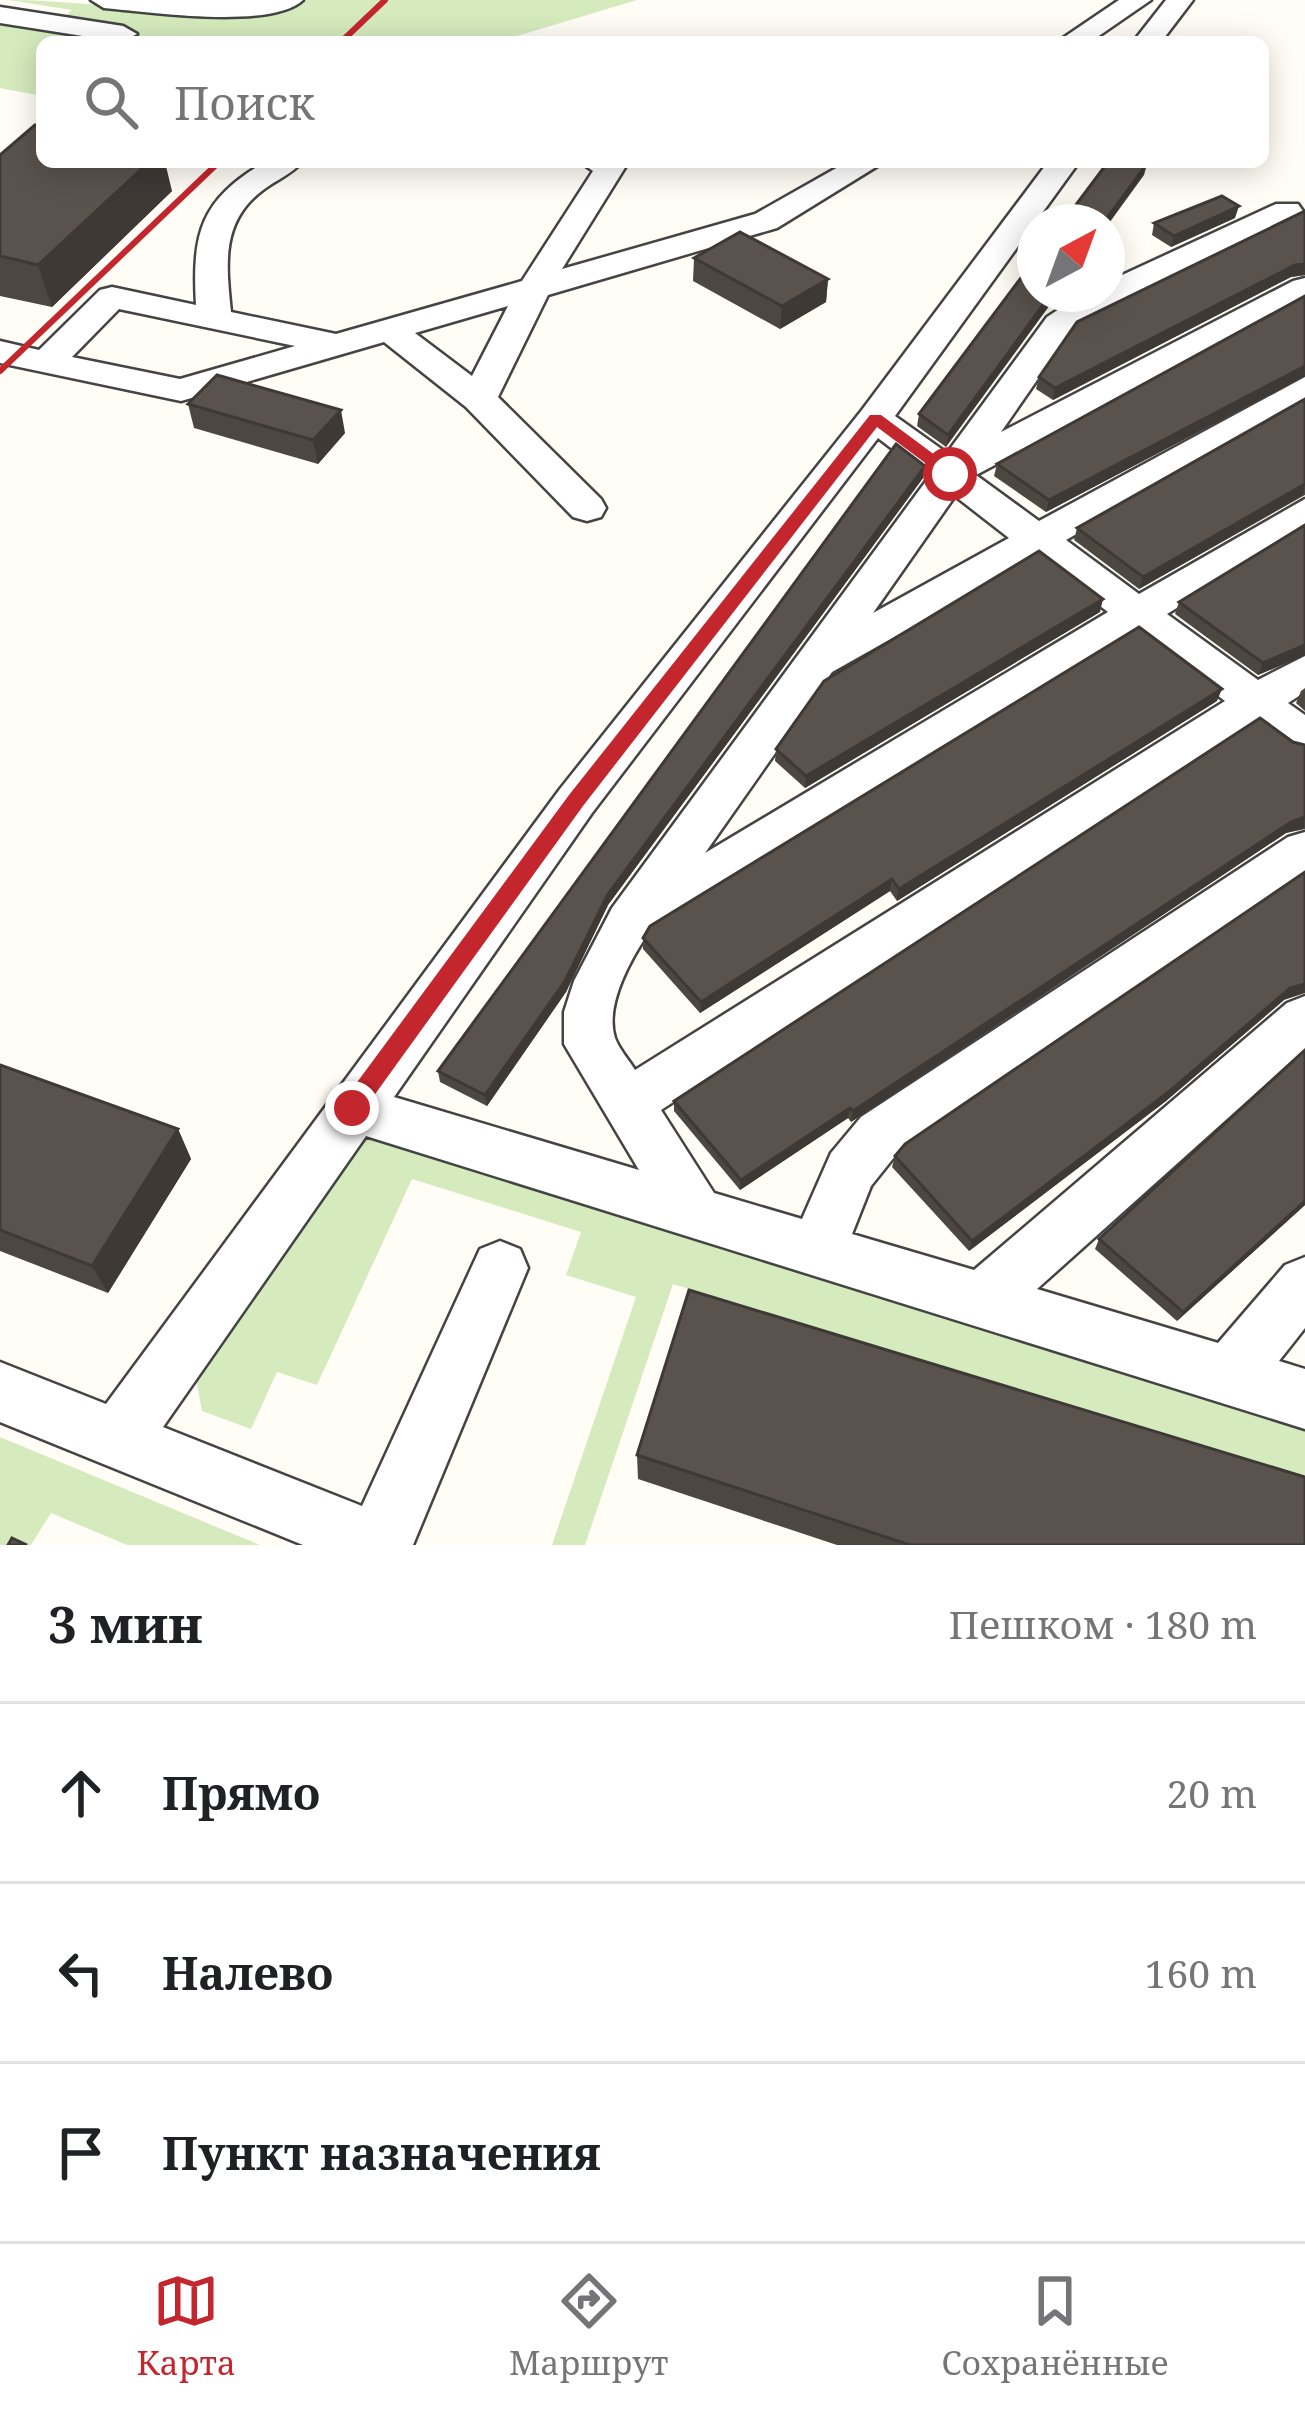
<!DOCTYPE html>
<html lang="ru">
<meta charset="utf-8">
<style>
body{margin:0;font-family:"Noto Serif",serif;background:#f2f2f2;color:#202124}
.compass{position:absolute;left:1017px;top:204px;width:108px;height:108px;border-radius:50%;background:#fff;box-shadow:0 6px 30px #0003;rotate:41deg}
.stop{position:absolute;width:36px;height:36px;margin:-27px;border:9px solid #c4262e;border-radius:50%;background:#fff}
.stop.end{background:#c4262e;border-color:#fff;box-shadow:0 3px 12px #0008}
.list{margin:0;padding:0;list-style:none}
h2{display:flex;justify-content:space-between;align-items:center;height:156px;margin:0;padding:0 48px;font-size:51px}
h2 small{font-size:39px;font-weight:400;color:#757577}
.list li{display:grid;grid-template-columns:78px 1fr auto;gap:36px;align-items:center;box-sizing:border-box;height:180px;padding:0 48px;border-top:3px solid #e0e0e0}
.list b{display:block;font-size:45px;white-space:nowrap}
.list em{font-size:39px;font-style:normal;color:#757577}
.icon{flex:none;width:66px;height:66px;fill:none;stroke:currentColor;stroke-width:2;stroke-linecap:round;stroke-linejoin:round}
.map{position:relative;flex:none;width:1305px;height:1545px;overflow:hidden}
.search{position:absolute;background:#fff;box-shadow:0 6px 30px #0003;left:36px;right:36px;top:36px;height:132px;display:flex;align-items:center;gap:30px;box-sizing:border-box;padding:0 42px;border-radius:18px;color:#757577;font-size:45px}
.sheet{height:696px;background:#fff}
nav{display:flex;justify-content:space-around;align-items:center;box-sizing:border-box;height:168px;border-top:3px solid #e0e0e0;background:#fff;font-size:33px;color:#757577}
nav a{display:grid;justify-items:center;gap:6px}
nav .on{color:#c4262e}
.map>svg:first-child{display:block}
.green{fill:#d5ebbd}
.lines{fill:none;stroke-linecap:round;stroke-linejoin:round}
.minor-casing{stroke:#444;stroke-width:5}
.minor{fill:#fff;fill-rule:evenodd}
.rail{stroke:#c4262e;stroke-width:6}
.wall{fill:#4d4742}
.shaded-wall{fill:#3f3936}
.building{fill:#5a524d;stroke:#3f3936;stroke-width:3}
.route{fill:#c4262e}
</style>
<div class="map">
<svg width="1305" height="1545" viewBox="0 0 1305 1545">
<rect width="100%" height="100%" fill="#fffdf5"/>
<path class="green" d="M9,0C109,0 210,27 307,0H637L497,42H42V96L0,88V19L61,20L72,10Z
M364,1134L1305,1431V1481L673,1284L585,1545H552L636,1297L566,1275L581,1232L412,1179L317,1385L277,1372L251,1429L202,1411L196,1379Z
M0,1437L260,1545H127L51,1513L31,1545H0Z"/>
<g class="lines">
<defs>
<path id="minor" d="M91,0H303C272,30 148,12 104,8Z
M1119,0H1151L1090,42H1057Z
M1166,0H1193L1161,42H1133Z
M0,7L123,26L137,34L121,42L0,23Z
M265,162H302C292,174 276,180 263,190C221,221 226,264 231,312L336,334L522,281L593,171L580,162H624L626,166L562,269L755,214L847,162H884L777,228L548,295L498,397L601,499L606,508L601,517L587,521L573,517L466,407L384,342L181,401L0,363V341L39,350L100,290L112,287L196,305C192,233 200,200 265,162ZM508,306L472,376L415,333ZM119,309L295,346L180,379L72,357Z
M1048,162H1079L895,416L947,453L1047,317L1082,294H1107V282L1276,204H1298L1303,211L1298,218L1106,308L1071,331L1001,432L1293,281L1305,278V301L976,475L1039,521L1305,377V403L1066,540L1139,594L1305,499V529L1167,614L1258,680L1305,656V692L1288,703L1305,715V754L1289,750L1255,724L661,1110L714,1193L802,1219L831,1153L861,1117L1288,837L1305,832V874L899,1151L871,1186L852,1234L974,1270L1287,1003L1305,996V1049L1037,1289L1218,1343L1285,1265L1305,1257V1328L1279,1361L1305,1369V1429L366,1136L163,1427L362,1506L480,1249L500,1241L520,1249L528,1268L413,1545H303L0,1422V1362L106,1404L560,789L862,410ZM878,438L929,477L612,908L574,981L564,1012V1044L639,1170L394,1097L592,813ZM955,496L1009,538L873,613ZM1036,557L1108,612L705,853L832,672ZM1136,634L1225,701L635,1070C629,1060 619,1049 615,1038C604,1004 633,955 651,929Z"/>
</defs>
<use href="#minor" class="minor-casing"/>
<use href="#minor" class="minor"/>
<path class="rail" d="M341,42L385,0
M0,371L219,162"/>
</g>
<path class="wall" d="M0,155L172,191L52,307L0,296Z
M1305,211V275L1291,277L1053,400L1036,389L1039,377Z
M1235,218L1171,247L1152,235L1154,223Z
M694,258L828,279L826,302L780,329L693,281Z
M1035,259L946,447L917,426L919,414Z
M1305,296V376L1046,512L994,476L997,464Z
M1305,399V495L1139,589L1074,540L1077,528Z
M188,404L345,433L318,464L194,428Z
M925,466L923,478L608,905L566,992L487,1106L440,1082L438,1071Z
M1179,602L1305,655L1258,675L1175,614Z
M1100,612L805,788L775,761L776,749Z
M1305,688V711L1296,703L1301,691Z
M1217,701L897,901L890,891L700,1013L643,949V938Z
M1293,742L1305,745V829L1286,833L851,1122L848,1118L740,1190L674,1111V1101Z
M1284,1000L1166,1101L969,1251L892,1167L895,1156Z
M0,1065L178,1129L191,1159L108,1293L0,1251Z
M1305,1205L1177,1321L1095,1249L1099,1239Z
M637,1455L1305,1545H837L638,1479Z"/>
<path class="shaded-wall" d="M149,162H165L172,191L52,307L38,265Z
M1147,164L1144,175L1107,226V222H1104Z
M1239,206L1235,218L1171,247L1174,236Z
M1305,264V275L1291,277L1053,400L1055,388L1295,265Z
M828,279L826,302L780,329L782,306Z
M1051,294H1058L946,447L948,435Z
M1305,366V376L1046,512L1049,500Z
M341,410L345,433L318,464L313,440Z
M925,466L923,478L608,905L566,992L487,1106L485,1095L608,894Z
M1305,484L1303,495L1139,589L1143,577Z
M1103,599L1100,612L805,788L806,776Z
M1305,645V655L1258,675L1263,663Z
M1222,689L1217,701L897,901L899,889Z
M1305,817L1304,828L1286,833L851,1122L853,1111L1291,822Z
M892,879L890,891L700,1013L701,1002Z
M1305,984V993L1284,1000L1166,1101L969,1251L972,1241L1290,988Z
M850,1108L848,1118L740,1190L741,1180Z
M178,1129L191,1159L108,1293L92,1266Z
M1305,1201V1205L1177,1321L1183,1312Z"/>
<path class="building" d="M35,125L42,127V162H149L38,265L0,256V155Z
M1108,162H1145L1147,164L1104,222H1063Z
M1222,196L1239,206L1174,236L1154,223Z
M1305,211V264L1295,265L1055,388L1039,377L1077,322Z
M740,232L828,279L782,306L694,258Z
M1035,259V294H1051L948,435L919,414Z
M1305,296V366L1049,500L997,464Z
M217,375L341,410L313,440L188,404Z
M1305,399V484L1143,577L1077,528Z
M896,444L925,466L608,894L565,981L485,1095L438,1071Z
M1305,525V645L1263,663L1179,602Z
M1039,551L1103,599L806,776L776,749L824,681Z
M1139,627L1222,689L899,889L892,879L701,1002L643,938L650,926Z
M1260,718L1293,742L1305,745V817L1291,822L853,1111L850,1108L741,1180L674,1101Z
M1305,872V984L1290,988L1171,1090L972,1241L895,1156L905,1144Z
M1305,1050V1201L1183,1312L1099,1239Z
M0,1065L178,1129L92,1266L0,1230Z
M689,1290L1305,1477V1545H910L637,1455Z
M12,1538L27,1545H8Z"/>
<path class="route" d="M870,415H881L955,470V477H944L877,427L583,806L360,1115H344V1100L569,795Z"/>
</svg>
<svg class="compass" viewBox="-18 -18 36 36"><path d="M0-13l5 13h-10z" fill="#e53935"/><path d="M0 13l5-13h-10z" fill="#757577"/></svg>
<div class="stop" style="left:950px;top:474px"></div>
<div class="stop end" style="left:352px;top:1108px"></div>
<div class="search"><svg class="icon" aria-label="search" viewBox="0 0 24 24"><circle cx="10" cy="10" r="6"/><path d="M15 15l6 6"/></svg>Поиск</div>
</div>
<section class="sheet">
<h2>3 мин<small>Пешком · 180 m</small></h2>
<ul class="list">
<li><svg class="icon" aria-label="ahead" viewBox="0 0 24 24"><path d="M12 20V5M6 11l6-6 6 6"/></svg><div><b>Прямо</b></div><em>20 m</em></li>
<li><svg class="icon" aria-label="left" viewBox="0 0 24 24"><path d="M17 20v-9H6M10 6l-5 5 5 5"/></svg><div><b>Налево</b></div><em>160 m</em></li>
<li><svg class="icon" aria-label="arrive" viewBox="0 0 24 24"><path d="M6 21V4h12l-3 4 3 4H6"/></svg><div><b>Пункт назначения</b></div></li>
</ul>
</section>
<nav>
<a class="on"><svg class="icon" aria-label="map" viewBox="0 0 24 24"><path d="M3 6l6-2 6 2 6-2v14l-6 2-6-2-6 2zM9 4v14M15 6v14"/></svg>Карта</a>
<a><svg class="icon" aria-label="directions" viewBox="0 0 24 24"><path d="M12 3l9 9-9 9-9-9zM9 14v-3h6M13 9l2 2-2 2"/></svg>Маршрут</a>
<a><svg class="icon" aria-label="saved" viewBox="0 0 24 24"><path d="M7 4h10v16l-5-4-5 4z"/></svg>Сохранённые</a>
</nav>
